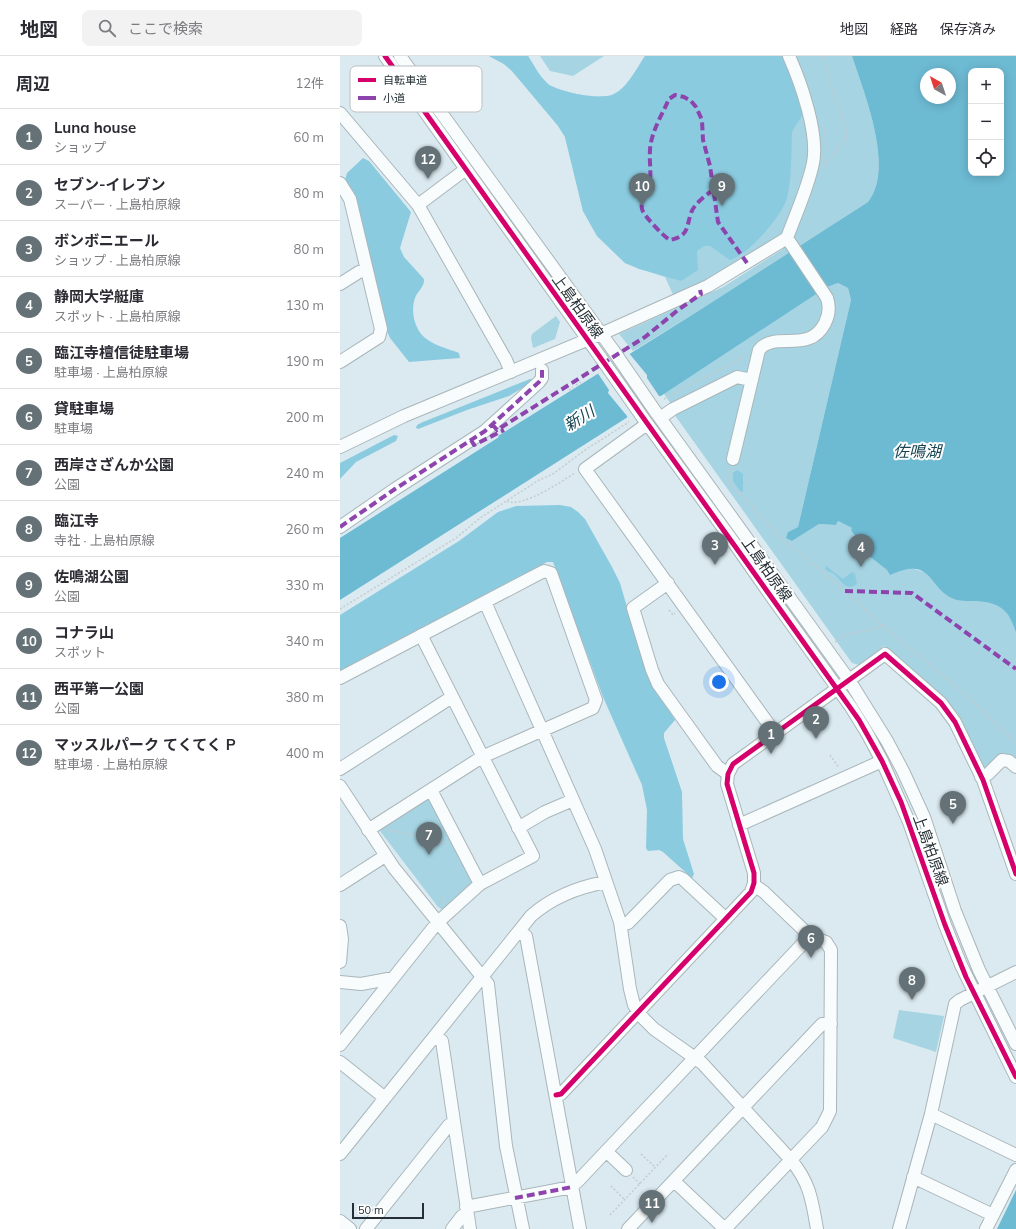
<!DOCTYPE html>
<html lang="ja">
<meta charset="utf-8">
<style>
body{margin:0;font-family:Mulish,"Noto Sans JP",sans-serif;background:#f2f2f3;color:#2b2b33}
.controls{position:absolute;right:12px;top:12px;display:grid;overflow:hidden;border-radius:8px;box-shadow:0 2px 10px #0003}
.controls button{width:36px;height:36px;display:grid;place-items:center;padding:0;border:0;border-bottom:1px solid #e1e1e2;background:#fff;color:#2b2b33;font:20px sans-serif}
.compass{position:absolute;left:580px;top:12px;width:36px;height:36px;border-radius:50%;background:#fff;box-shadow:0 2px 10px #0003;rotate:321deg}
.scale{position:absolute;left:12px;bottom:10px;width:72px;box-sizing:border-box;padding-left:4px;border:2px solid #243035;border-top:0;font-size:11px;line-height:14px;white-space:nowrap;color:#243035;-webkit-text-stroke:3px #fff;paint-order:stroke}
.you{position:absolute;left:379px;top:626px;width:14px;height:14px;margin:-10px;border:3px solid #fff;border-radius:50%;background:#1a73e8;box-shadow:0 0 0 6px #1a73e833}
.badge{display:grid;place-items:center;width:26px;height:26px;border-radius:50%;background:#647176;color:#fff;font-size:13px;font-weight:700}
.pin{position:absolute;translate:-50% -33px;filter:drop-shadow(0 1px 2px #0008)}
.pin::after{content:'';position:absolute;top:21px;width:14px;height:12px;background:inherit;clip-path:polygon(0 0,100% 0,50% 100%)}
.list{margin:0;padding:0;list-style:none}
h2{display:flex;justify-content:space-between;align-items:center;height:52px;margin:0;padding:0 16px;font-size:17px}
h2 small{font-size:13px;font-weight:400;color:#7c7c81}
.list li{display:grid;grid-template-columns:26px 1fr auto;gap:12px;align-items:center;box-sizing:border-box;height:56px;padding:0 16px;border-top:1px solid #e1e1e2}
.list b{display:block;font-size:15px;white-space:nowrap}
.list p{margin:0;font-size:13px;white-space:nowrap;color:#7c7c81}
.list em{font-size:13px;font-style:normal;color:#7c7c81}
.icon{flex:none;width:22px;height:22px;fill:none;stroke:currentColor;stroke-width:2;stroke-linecap:round;stroke-linejoin:round}
.map{position:relative;flex:none;width:676px;height:1173px;overflow:hidden}
header{display:flex;align-items:center;gap:24px;box-sizing:border-box;height:56px;padding:0 20px;background:#fff;border-bottom:1px solid #e1e1e2}
header strong{font-size:19px}
nav{display:flex;gap:22px;margin-inline-start:auto;font-size:14px}
.search{width:280px;height:36px;background:#f2f2f3;display:flex;align-items:center;gap:10px;box-sizing:border-box;padding:0 14px;border-radius:8px;color:#7c7c81;font-size:15px}
main{display:flex}
aside{flex:1;background:#fff}
.map>svg:first-child{display:block}
.green{fill:#a6d4e3}
.forest{fill:#8bcbe0}
.water{fill:#6dbad3;fill-rule:evenodd}
.pier{fill:#daeaf0}
.lines{fill:none;stroke-linecap:round;stroke-linejoin:round}
.minor-casing{stroke:#a9b6ba;stroke-width:14}
.path{stroke:#c6cbce;stroke-width:1.5;stroke-dasharray:2 2;stroke-linecap:butt}
.minor{stroke:#f9fcfd;stroke-width:12}
.minor-bridge-casing{stroke:#a9b6ba;stroke-width:14;stroke-linecap:butt}
.minor-bridge{stroke:#f9fcfd;stroke-width:12}
.quiet{stroke:#8e44ad;stroke-width:4;stroke-dasharray:8 4;stroke-linecap:butt}
.cycleway-casing{stroke:#fff;stroke-width:8}
.cycleway{stroke:#d6006c;stroke-width:5}
.labels{text-anchor:middle;dominant-baseline:central;stroke-width:4;stroke-linejoin:round;paint-order:stroke}
.street-label{font-size:15px;fill:#243035;stroke:#fff}
.water-label{font-size:16px;font-style:italic;fill:#164451;stroke:#fff}
.key{fill:#fff;stroke:#bdc1c2;stroke-width:1}
.key-label{font-size:11px;fill:#243035}
</style>
<header>
<strong>地図</strong>
<div class="search"><svg class="icon" aria-label="search" viewBox="0 0 24 24"><circle cx="10" cy="10" r="6"/><path d="M15 15l6 6"/></svg>ここで検索</div>
<nav><a>地図</a><a>経路</a><a>保存済み</a></nav>
</header>
<main>
<aside>
<h2>周辺<small>12件</small></h2>
<ul class="list">
<li><span class="badge">1</span><div><b>Luna house</b><p>ショップ</p></div><em>60 m</em></li>
<li><span class="badge">2</span><div><b>セブン-イレブン</b><p>スーパー · 上島柏原線</p></div><em>80 m</em></li>
<li><span class="badge">3</span><div><b>ボンボニエール</b><p>ショップ · 上島柏原線</p></div><em>80 m</em></li>
<li><span class="badge">4</span><div><b>静岡大学艇庫</b><p>スポット · 上島柏原線</p></div><em>130 m</em></li>
<li><span class="badge">5</span><div><b>臨江寺檀信徒駐車場</b><p>駐車場 · 上島柏原線</p></div><em>190 m</em></li>
<li><span class="badge">6</span><div><b>貸駐車場</b><p>駐車場</p></div><em>200 m</em></li>
<li><span class="badge">7</span><div><b>西岸さざんか公園</b><p>公園</p></div><em>240 m</em></li>
<li><span class="badge">8</span><div><b>臨江寺</b><p>寺社 · 上島柏原線</p></div><em>260 m</em></li>
<li><span class="badge">9</span><div><b>佐鳴湖公園</b><p>公園</p></div><em>330 m</em></li>
<li><span class="badge">10</span><div><b>コナラ山</b><p>スポット</p></div><em>340 m</em></li>
<li><span class="badge">11</span><div><b>西平第一公園</b><p>公園</p></div><em>380 m</em></li>
<li><span class="badge">12</span><div><b>マッスルパーク てくてく P</b><p>駐車場 · 上島柏原線</p></div><em>400 m</em></li>
</ul>
</aside>
<div class="map">
<svg width="676" height="1173" viewBox="0 0 676 1173">
<rect width="100%" height="100%" fill="#daeaf0"/>
<path class="green" d="M149,0H188C194,9 199,20 208,28C219,36 261,45 274,38C287,32 297,12 305,0H512C524,37 555,112 528,146L352,259L293,295L279,278L383,231L443,193L445,179L335,243L325,221L285,207L257,180L243,155L225,81L218,69L172,15L164,8Z
M200,0H264L233,20L210,15Z
M498,227L508,232L511,244L458,471L448,476L452,485L479,468L496,469L498,465L512,472L529,500L547,514L571,512L584,516L630,545H648L662,551L672,565L676,577V706L665,697L650,713H643L601,641L544,590L519,609L512,607L334,358L331,348L324,338L487,231Z
M216,260L220,266L215,283L193,292L191,282L192,278Z
M85,741L92,743L133,822L132,830L103,854L98,851L40,775L42,769Z
M559,954L604,960L596,996L553,982Z"/>
<path class="forest" d="M149,0H188C194,9 199,20 208,28C219,36 261,45 274,38C287,32 297,12 305,0H445L463,55C462,64 454,69 452,77C451,98 452,121 447,142C443,159 407,200 390,204L370,190H364L357,195L358,214L341,225L299,213L285,207L257,180L243,155L225,81L218,70L172,15L164,8Z
M23,102L29,105L71,156L60,192L64,201L84,223C85,230 78,235 75,242C70,256 75,276 88,284C96,290 109,293 119,297L120,302L69,306L50,282L45,271L5,124L7,117Z
M190,323H193L192,326L169,340L127,354L78,373L76,372L77,369L83,366Z
M54,379L58,380L56,385L16,406L0,423V407Z
M397,414L403,418V436L400,435L393,425V417Z
M220,449L231,451L238,456L245,463L272,511L280,527L306,616L335,664L324,677V682L342,736L343,783L354,818L352,822L323,796L319,794L308,795L306,792L307,754L302,729L263,641L213,506H207L0,615V559L119,485L158,456L176,450Z
M486,510L503,523L512,516L515,518L517,528L512,531C503,531 500,523 494,518C491,516 488,516 485,513Z"/>
<path class="water" d="M512,0H676V577C669,554 660,546 635,545C629,545 622,545 617,544C587,535 595,498 550,519L547,514L529,500L511,474L512,472L498,465L496,469L479,468L452,485L446,482L448,476L458,471L511,244L508,232L498,227L487,231L324,338L0,544V482L159,381L158,380L352,259L528,146C555,112 524,37 512,0ZM631,15H661V117H631ZM586,18H610V42H586Z
M676,1134V1173H657Z"/>
<path class="pier" d="M288,296L307,319V322L319,340L323,341L288,364L287,360L268,337L269,334L257,316Z"/>
<g class="lines">
<defs>
<path id="minor" d="M45,0L261,302
M60,0L273,294
M0,57L78,149L166,304L171,316
M0,127L10,143L41,273L39,281L0,306
M78,149L126,113
M0,228L19,216L27,214
M315,355L509,624L547,685L563,715L584,761L615,855L639,914L676,988
M303,362L392,484L429,537L511,651L527,677L542,705L569,766L605,869L621,909L676,1021
M320,362L333,353L397,321L412,324
M307,368L245,413L435,677
M0,391L64,360L261,278L368,230L447,182
M393,403L419,294C435,274 469,299 485,267C489,259 490,251 487,242L447,182C456,157 468,132 473,107C479,78 461,27 449,0
M0,471L55,433L145,375L199,326L202,322V314
M328,527L293,552L312,614L318,628L377,710L388,718
M145,546L255,793L280,866L290,933L294,949L303,962L314,973L362,1007L451,1104C470,1127 472,1144 477,1173
M0,622L204,515L211,517L256,644L253,652L142,701L28,774
M0,713L112,641
M641,721L648,718L662,704L669,705L676,711
M0,730L54,812L148,928L166,1090L183,1173
M91,734L140,828
M399,769L542,705
M178,772L205,756L233,744
M0,829L45,800
M281,869L288,867L330,824L339,821L343,823L386,863
M0,870L2,883L0,906
M179,875L186,880L240,1173
M0,926L21,928L48,923L51,925
M95,980L102,985L130,1173
M0,989L97,867L140,828L193,800L81,579
M0,1006L45,1042
M216,1039L221,1038L411,836L414,827V817L387,728L388,718L393,708L545,598L601,647L615,666L643,724L676,818
M591,1058L676,1099
M266,1095L286,1114
M0,1098L191,860C211,842 239,831 266,826
M573,1121L653,1159
M334,1125L385,1173L482,1071L490,1055L491,894L486,886L470,880L424,836L414,829
M232,1127L237,1126L470,880
M126,1151L232,1131
M0,1165L10,1173
M26,1173L109,1069L114,1068
M112,1173L122,1160L127,1159
M288,1173L482,968H491
M559,1173L591,1058L615,948L620,944L676,916
M646,1173L676,1114"/>
</defs>
<use href="#minor" class="minor-casing"/>
<path class="path" d="M484,0L493,37L507,74L506,82L485,109
M483,112L485,110L486,85L483,67
M236,329L241,326
M229,334L233,331
M324,343C350,327 379,316 406,299
M391,412L388,425L393,431L441,482L505,535L541,568L627,640L676,687
M167,445C181,453 222,425 235,417
M0,553L116,482L140,462L199,424L213,418L245,394L289,366
M329,554L333,559L335,557
M495,586L505,579L537,572L541,568
M490,699L499,712
M49,774L98,784L107,789
M100,777L101,785
M103,847V838
M301,1098L315,1111
M293,1121L300,1128
M271,1130L285,1144
M270,1159L328,1098"/>
<use href="#minor" class="minor"/>
<defs>
<path id="minor-bridge" d="M273,294L315,355
M261,302L303,362"/>
</defs>
<use href="#minor-bridge" class="minor-bridge-casing"/>
<use href="#minor-bridge" class="minor-bridge"/>
<path class="quiet" d="M373,134C365,140 354,148 351,157C346,172 349,180 330,184C324,181 303,159 302,153C300,144 308,138 309,130C312,118 309,106 310,94C311,76 322,59 329,43L335,39L344,41L351,45L356,51L362,64L363,84L370,110L378,166L407,207
M152,368L157,374L305,281L338,254L361,238L360,234
M131,384L134,389L164,374
M0,471L55,433L145,375L199,326L202,322V314
M505,535L572,537L676,613
M175,1142L232,1131"/>
<defs>
<path id="cycleway" d="M45,0L519,664L542,705L561,746L605,869L626,921L676,1021
M216,1039L221,1038L411,836L414,827V817L387,728L388,718L393,708L545,598L601,647L615,666L643,724L676,818"/>
</defs>
<use href="#cycleway" class="cycleway-casing"/>
<use href="#cycleway" class="cycleway"/>
</g>
<g class="labels">
<g class="street-label">
<text transform="translate(238 250) rotate(54)">上島柏原線</text>
<text transform="translate(427 513) rotate(55)">上島柏原線</text>
<text transform="translate(591 794) rotate(70)">上島柏原線</text>
</g>
<g class="water-label">
<text transform="translate(239 362) rotate(-32)">新川</text>
<text x="577" y="395">佐鳴湖</text>
</g>
</g>
<rect x="10" y="10" width="132" height="46" rx="6" class="key"/>
<rect x="18" y="22" width="18" height="4" fill="#d6006c"/>
<rect x="18" y="40" width="18" height="4" fill="#8e44ad"/>
<g class="key-label">
<text x="43" y="28">自転車道</text>
<text x="43" y="46">小道</text>
</g>
</svg>
<div class="controls">
<button>+</button>
<button>−</button>
<button><svg class="icon" aria-label="locate" viewBox="0 0 24 24"><circle cx="12" cy="12" r="6"/><path d="M12 2v4M12 18v4M2 12h4M18 12h4"/></svg></button>
</div>
<svg class="compass" viewBox="-18 -18 36 36"><path d="M0-13l5 13h-10z" fill="#e53935"/><path d="M0 13l5-13h-10z" fill="#7c7c81"/></svg>
<div class="scale">50 m</div>
<div class="you"></div>
<div class="pin badge" style="left:431px;top:698px">1</div>
<div class="pin badge" style="left:476px;top:683px">2</div>
<div class="pin badge" style="left:375px;top:509px">3</div>
<div class="pin badge" style="left:521px;top:511px">4</div>
<div class="pin badge" style="left:613px;top:768px">5</div>
<div class="pin badge" style="left:471px;top:902px">6</div>
<div class="pin badge" style="left:89px;top:799px">7</div>
<div class="pin badge" style="left:572px;top:944px">8</div>
<div class="pin badge" style="left:382px;top:150px">9</div>
<div class="pin badge" style="left:302px;top:150px">10</div>
<div class="pin badge" style="left:312px;top:1167px">11</div>
<div class="pin badge" style="left:88px;top:123px">12</div>
</div>
</main>
